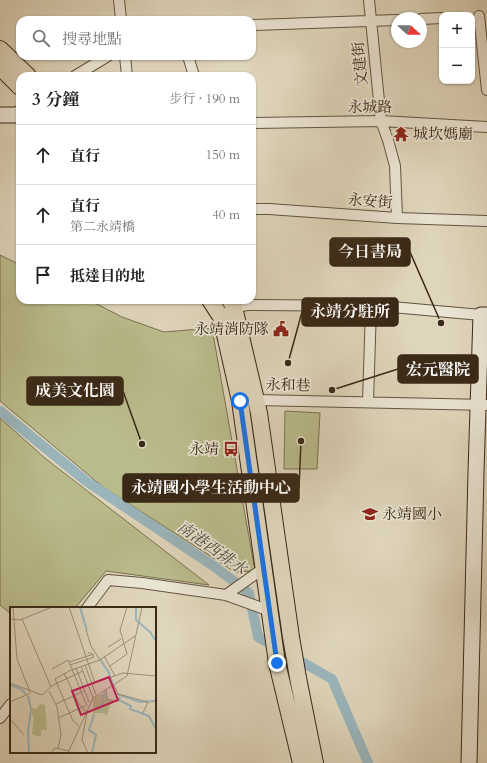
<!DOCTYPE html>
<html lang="zh-TW">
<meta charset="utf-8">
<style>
body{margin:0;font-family:Cardo,"Noto Serif TC",serif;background:#f2f2f2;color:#202124}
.controls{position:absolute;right:12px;top:12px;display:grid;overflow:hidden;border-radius:8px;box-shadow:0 1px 3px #0004}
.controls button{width:36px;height:36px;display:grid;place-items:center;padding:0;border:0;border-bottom:1px solid #e0e0e0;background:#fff;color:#202124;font:20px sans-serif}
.compass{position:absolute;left:391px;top:12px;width:36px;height:36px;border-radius:50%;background:#fff;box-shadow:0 1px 3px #0004;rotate:111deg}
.stop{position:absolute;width:12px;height:12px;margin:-9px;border:3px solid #1a73e8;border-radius:50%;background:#fff}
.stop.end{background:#1a73e8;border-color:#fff;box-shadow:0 1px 4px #0008}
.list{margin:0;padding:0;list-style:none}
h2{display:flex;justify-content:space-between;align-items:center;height:52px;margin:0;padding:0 16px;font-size:17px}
h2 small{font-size:13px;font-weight:400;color:#757577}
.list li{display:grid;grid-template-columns:26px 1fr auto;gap:12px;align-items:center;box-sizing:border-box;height:60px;padding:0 16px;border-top:1px solid #e0e0e0}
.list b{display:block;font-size:15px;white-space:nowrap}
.list p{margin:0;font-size:13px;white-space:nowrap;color:#757577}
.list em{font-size:13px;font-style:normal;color:#757577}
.icon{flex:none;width:22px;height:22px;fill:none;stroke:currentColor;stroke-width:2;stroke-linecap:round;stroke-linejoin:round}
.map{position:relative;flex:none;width:487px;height:763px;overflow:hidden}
.search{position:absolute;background:#fff;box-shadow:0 1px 3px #0004;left:16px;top:16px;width:240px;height:44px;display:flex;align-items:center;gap:10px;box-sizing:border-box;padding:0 14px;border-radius:12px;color:#757577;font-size:15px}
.panel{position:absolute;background:#fff;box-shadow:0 1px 3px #0004;left:16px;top:72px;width:240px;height:232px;border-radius:12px}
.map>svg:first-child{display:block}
.green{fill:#babb8b;stroke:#7a7251}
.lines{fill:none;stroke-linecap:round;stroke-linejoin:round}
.canal{stroke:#9ab5bc;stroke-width:10}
.street-casing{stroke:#635440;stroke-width:12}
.secondary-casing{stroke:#3a2917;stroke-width:17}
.primary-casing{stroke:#3a2917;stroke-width:18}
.street{stroke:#eae4d3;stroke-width:10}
.secondary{stroke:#eae4d3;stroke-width:15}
.primary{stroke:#dfd5bb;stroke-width:16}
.route{stroke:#1a73e8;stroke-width:5}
.labels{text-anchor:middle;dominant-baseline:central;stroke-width:3.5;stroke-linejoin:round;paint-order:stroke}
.street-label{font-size:15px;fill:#3a2917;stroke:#eae4d3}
.poi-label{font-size:15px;fill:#3a2917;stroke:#eae4d3;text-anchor:start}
.water-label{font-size:16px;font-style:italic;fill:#524c40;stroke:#eae4d3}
.inset-river{fill:none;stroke:#9ab5bc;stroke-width:2}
.inset-road{fill:none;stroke:#9d9079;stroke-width:1}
.view{fill:#c2185b;fill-opacity:0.15;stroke:#c2185b;stroke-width:2}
.inset-edge{fill:none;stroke:#3a2917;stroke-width:2}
.leader{fill:none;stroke:#3a2917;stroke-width:1.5}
.callout-dot{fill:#3a2917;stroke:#eae4d3;stroke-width:1.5}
.callout{fill:#3a2917;stroke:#3a2917;stroke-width:1.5}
.callout-label{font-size:16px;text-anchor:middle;font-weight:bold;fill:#fff}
</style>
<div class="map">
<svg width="487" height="763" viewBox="0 0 487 763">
<rect width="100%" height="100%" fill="#dfd5bb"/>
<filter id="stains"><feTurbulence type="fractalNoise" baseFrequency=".005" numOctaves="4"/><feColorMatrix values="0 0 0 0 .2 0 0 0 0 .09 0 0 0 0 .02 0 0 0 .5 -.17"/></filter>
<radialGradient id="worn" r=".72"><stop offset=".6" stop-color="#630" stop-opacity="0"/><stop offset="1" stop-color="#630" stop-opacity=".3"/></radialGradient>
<path class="green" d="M0,255L20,265V300H89L122,317L164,332L212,328L255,571L235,572L103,487L0,401Z
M285,411L320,413L317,469H284Z
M0,418L46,459L209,585L106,571L75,608H11V614L0,605Z"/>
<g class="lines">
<path class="canal" d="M0,411L86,481L215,567L249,593L258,637L332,679L368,763"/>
<defs>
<path id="street" d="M119,0L121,20
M369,0L381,121L388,140L395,166L397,218
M479,16L487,90
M421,19L442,18
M252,25L397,20
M125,56L127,76
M188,56L194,76
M75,76L108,56
M252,123L381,121L487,127
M252,209H269L397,218L487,221
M230,310L234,307L248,305L381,306L481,315
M256,400L487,405
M368,402L371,307
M226,595L264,568
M87,608L108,580L142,583L226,595L270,611
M0,718L11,704"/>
<path id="secondary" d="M0,115H17L20,113
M469,763L476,472L481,315H487"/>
<path id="primary" d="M0,49L28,76
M0,67L20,87
M210,300L221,317L240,401L277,663L301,763
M230,300L234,307L259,413L291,637L298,678L315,763"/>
</defs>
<use href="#street" class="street-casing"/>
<use href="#secondary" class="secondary-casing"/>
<use href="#primary" class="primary-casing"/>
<use href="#street" class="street"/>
<use href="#secondary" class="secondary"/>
<use href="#primary" class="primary"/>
</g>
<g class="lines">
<path class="route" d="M240,401L277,663"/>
</g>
<defs>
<symbol id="temple-bare" viewBox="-9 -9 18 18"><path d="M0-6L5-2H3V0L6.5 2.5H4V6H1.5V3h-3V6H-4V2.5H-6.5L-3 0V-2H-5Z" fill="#8f2418" stroke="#eae4d3" stroke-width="2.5" paint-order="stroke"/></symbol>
<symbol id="civic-bare" viewBox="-9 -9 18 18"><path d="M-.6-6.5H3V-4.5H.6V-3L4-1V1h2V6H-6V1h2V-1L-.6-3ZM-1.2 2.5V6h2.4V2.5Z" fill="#8f2418" stroke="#eae4d3" stroke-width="2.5" paint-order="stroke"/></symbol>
<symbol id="bus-bare" viewBox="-9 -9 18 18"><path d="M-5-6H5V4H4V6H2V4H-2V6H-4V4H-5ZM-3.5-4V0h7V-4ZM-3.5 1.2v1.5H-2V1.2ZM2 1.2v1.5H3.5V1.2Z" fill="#8f2418" stroke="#eae4d3" stroke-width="2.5" paint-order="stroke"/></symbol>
<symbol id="school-bare" viewBox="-9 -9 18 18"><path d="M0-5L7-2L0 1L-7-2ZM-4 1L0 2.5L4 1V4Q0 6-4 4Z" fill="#8f2418" stroke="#eae4d3" stroke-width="2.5" paint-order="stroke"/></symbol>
</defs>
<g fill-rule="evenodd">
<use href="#temple-bare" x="390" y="123" width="22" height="22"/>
<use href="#civic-bare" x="270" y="318" width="22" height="22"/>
<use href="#bus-bare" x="220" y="438" width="22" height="22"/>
<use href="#school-bare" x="359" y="503" width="22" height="22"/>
</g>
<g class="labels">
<g class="street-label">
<text transform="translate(360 64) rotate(-96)">文建街</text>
<text x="370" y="107">永城路</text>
<text transform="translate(370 201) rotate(4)">永安街</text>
<text transform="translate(288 385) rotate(1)">永和巷</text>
</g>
<g class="poi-label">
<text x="413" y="134">城坎媽廟</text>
<text x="269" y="329" text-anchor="end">永靖消防隊</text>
<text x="219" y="449" text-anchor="end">永靖</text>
<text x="382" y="514">永靖國小</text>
</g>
<g class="water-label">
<text transform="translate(212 548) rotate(35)">南港西排水</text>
</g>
</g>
<g transform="translate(10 607)">
<rect width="146" height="146" fill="#dfd5bb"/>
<path d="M95,86L89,106H83V91ZM96,87L97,92L102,93L97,108L92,106L91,101ZM30,97L35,98L37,123H31V129H26L22,127L24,109L22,108V101L26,102Z" fill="#babb8b"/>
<path class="inset-river" d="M70,0L77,24M126,0V13L140,25L146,34M90,52L99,66L103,78M0,78L11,82L16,87M107,87L130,95L146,94M18,89L21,102L18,125L19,146M110,90L109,93L121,99L120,102L139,109L146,122M90,106L95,85M82,146L86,128L79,123L84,107"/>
<path class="inset-road" d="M3,0L7,52L20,85M59,0L85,76M0,12L10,13L42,0M12,12L41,80M76,23L81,39L90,53M98,40L111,32M94,49L105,69M59,55L84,47M60,58L84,50L81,46H78M75,58L86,88M71,59L83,91M100,59L117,47L110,23L117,0M66,61L79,95M42,62L58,53L62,62M62,62L77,99M54,66L69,97L77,106L72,133L78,146M0,76L32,88L43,78L73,64M78,78L113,66L146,69M104,78L108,87L138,95M96,83L97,92L107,95M39,84L47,100L51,128L48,141M0,95L21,86M46,97L74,84M133,106L138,95M48,111L75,99M0,112L14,128M69,119L63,114L45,72L61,63L90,53L125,29M41,146L45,141L59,144M58,146L83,91L117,69L132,0"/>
<path class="view" d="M99,70L108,93L71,108L62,84Z"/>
<rect width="146" height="146" class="inset-edge"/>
</g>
<path class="leader" d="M441 323L410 252M288 363L302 312M332 390L398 369M142 444L123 391M301 441L299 488"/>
<g class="callout-dot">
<circle cx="441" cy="323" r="4"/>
<circle cx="288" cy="363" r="4"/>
<circle cx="332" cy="390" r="4"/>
<circle cx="142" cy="444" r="4"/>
<circle cx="301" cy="441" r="4"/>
</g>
<g class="callout">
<rect x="330" y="238" width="80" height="28" rx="4"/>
<rect x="302" y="298" width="96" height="28" rx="4"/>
<rect x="398" y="355" width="80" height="28" rx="4"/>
<rect x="27" y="377" width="96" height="28" rx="4"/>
<rect x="123" y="474" width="176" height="28" rx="4"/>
</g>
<g class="callout-label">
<text x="370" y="257">今日書局</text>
<text x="350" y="317">永靖分駐所</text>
<text x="438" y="375">宏元醫院</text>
<text x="75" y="396">成美文化園</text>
<text x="211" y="493">永靖國小學生活動中心</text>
</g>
<rect width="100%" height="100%" filter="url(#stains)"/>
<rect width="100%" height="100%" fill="url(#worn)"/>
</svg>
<div class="controls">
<button>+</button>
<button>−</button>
</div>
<svg class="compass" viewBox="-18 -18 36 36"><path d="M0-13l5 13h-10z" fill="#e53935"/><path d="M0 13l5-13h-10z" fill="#757577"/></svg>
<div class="stop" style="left:240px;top:401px"></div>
<div class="stop end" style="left:277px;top:663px"></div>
<div class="search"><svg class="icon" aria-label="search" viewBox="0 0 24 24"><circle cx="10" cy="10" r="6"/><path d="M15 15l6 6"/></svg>搜尋地點</div>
<section class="panel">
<h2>3 分鐘<small>步行 · 190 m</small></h2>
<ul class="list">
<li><svg class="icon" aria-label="ahead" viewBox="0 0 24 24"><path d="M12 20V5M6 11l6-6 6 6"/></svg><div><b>直行</b></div><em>150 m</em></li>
<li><svg class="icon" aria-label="ahead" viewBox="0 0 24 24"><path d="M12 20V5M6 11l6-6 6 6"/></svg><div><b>直行</b><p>第二永靖橋</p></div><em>40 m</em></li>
<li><svg class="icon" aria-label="arrive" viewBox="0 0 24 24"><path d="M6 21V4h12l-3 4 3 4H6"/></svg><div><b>抵達目的地</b></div></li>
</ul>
</section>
</div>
